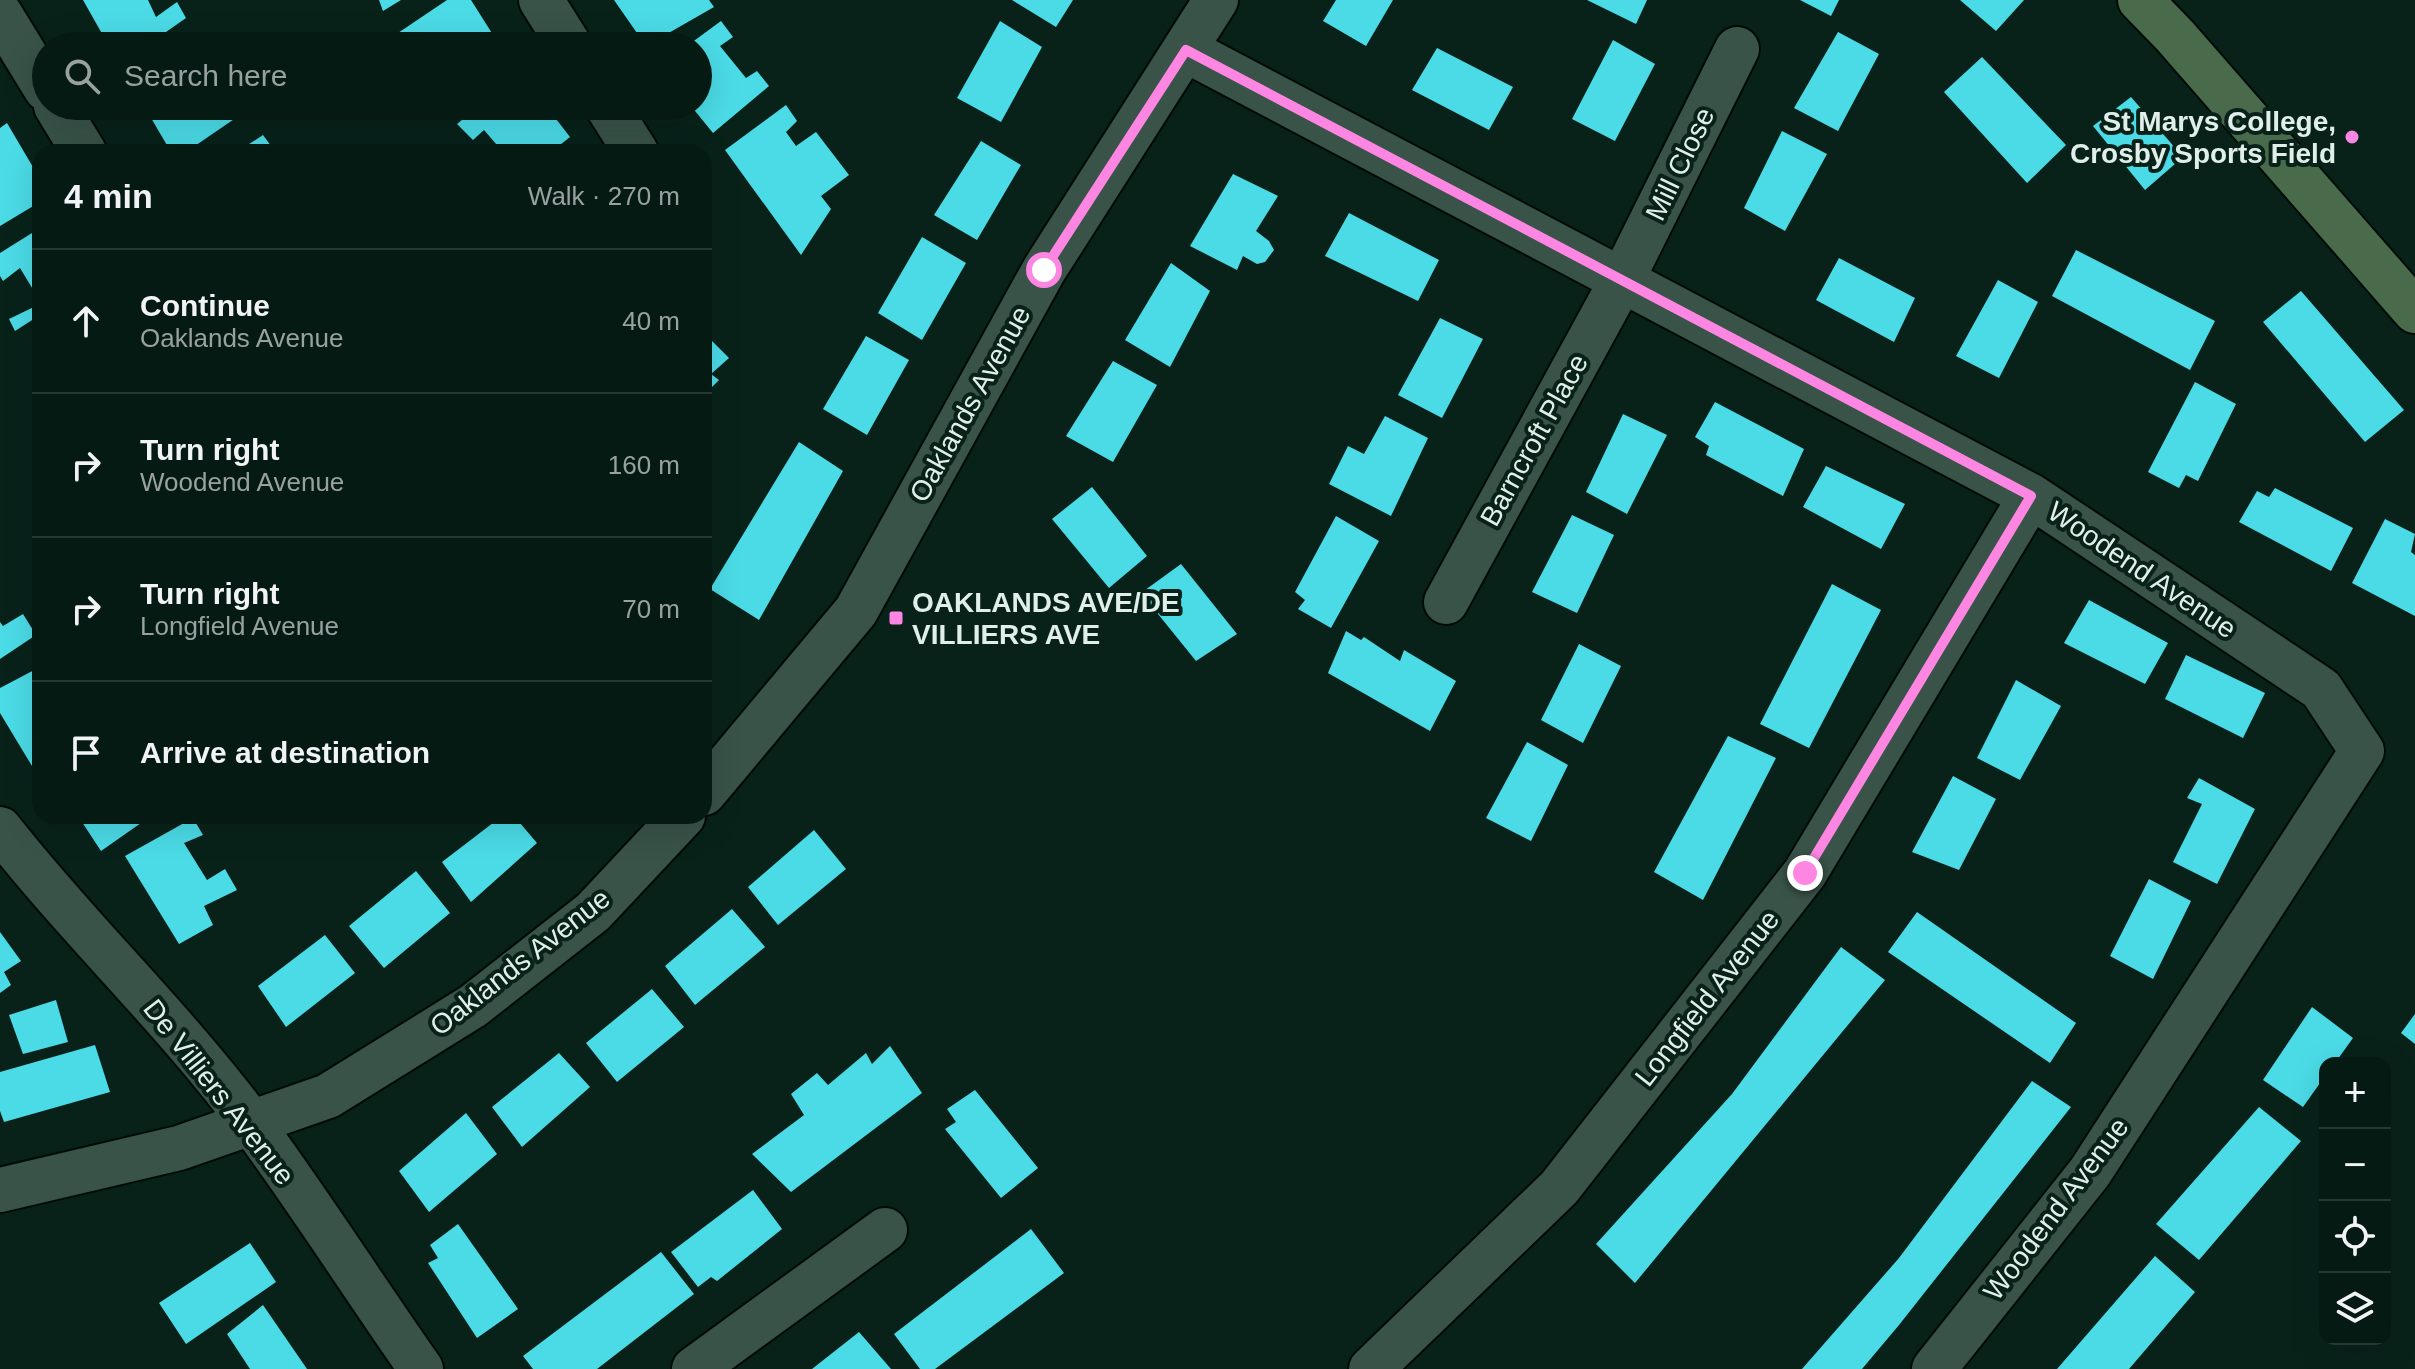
<!DOCTYPE html>
<meta charset="utf-8">
<style>
body{margin:0;font-family:Arial,sans-serif;background:#0f231d;color:#f1f3f6}
.controls{position:absolute;right:24px;bottom:24px;display:grid;overflow:hidden;border-radius:16px;box-shadow:0 8px 32px #0002}
.controls button{width:72px;height:72px;display:grid;place-items:center;padding:0;border:0;border-bottom:2px solid #273834;background:#061a14;color:#f1f3f6;font:40px sans-serif}
.stop{position:absolute;width:24px;height:24px;margin:-18px;border:6px solid #fd86e2;border-radius:50%;background:#fff}
.stop.end{background:#fd86e2;border-color:#fff;box-shadow:0 2px 8px #0008}
.list{margin:0;padding:0;list-style:none}
h2{display:flex;justify-content:space-between;align-items:center;height:104px;margin:0;padding:0 32px;font-size:34px}
h2 small{font-size:26px;font-weight:400;color:#98a1a0}
.list li{display:grid;grid-template-columns:52px 1fr auto;gap:24px;align-items:center;box-sizing:border-box;height:144px;padding:0 32px;border-top:2px solid #273834}
.list b{display:block;font-size:30px;white-space:nowrap}
.list p{margin:0;font-size:26px;white-space:nowrap;color:#98a1a0}
.list em{font-size:26px;font-style:normal;color:#98a1a0}
.icon{flex:none;width:44px;height:44px;fill:none;stroke:currentColor;stroke-width:2;stroke-linecap:round;stroke-linejoin:round}
.map{position:relative;flex:none;width:2415px;height:1369px;overflow:hidden}
.search{position:absolute;background:#061a14;box-shadow:0 8px 32px #0002;left:32px;top:32px;width:680px;height:88px;display:flex;align-items:center;gap:20px;box-sizing:border-box;padding:0 28px;border-radius:44px;color:#98a1a0;font-size:30px}
.panel{position:absolute;background:#061a14;box-shadow:0 8px 32px #0002;left:32px;top:144px;width:680px;height:680px;border-radius:24px}
.map>svg:first-child{display:block}
.building{fill:#4bdbe7}
.lines{fill:none;stroke-linecap:round;stroke-linejoin:round}
.minor-casing{stroke:#000b05;stroke-width:48}
.secondary-casing{stroke:#000b05;stroke-width:48}
.minor{stroke:#395349;stroke-width:44}
.secondary{stroke:#496b4c;stroke-width:44}
.route{stroke:#fd86e2;stroke-width:10}
.poi-dot{fill:#fd86e2;stroke:#08221a;stroke-width:3}
.labels{text-anchor:middle;dominant-baseline:central;stroke-width:8;stroke-linejoin:round;paint-order:stroke}
.poi-label{font-size:28px;font-weight:bold;fill:#e0efe9;stroke:#08221a;text-anchor:end}
.street-label{font-size:28px;fill:#e0efe9;stroke:#08221a}
</style>
<div class="map">
<svg width="2415" height="1369" viewBox="0 0 2415 1369">
<rect width="100%" height="100%" fill="#08221a"/>
<path class="building" d="M83,0H148L156,17L177,2L186,18L146,46H109Z
M379,0H401L383,11Z
M447,0H471L500,46H427L424,42L419,46H403L395,35Z
M614,0H709L714,7L646,46Z
M1012,0H1073L1056,27Z
M1336,0H1393L1366,46L1323,21Z
M1587,0H1647L1636,24Z
M1800,0H1839L1831,16Z
M1960,0H2024L1996,31Z
M721,21L733,37L720,46L746,78L757,71L769,86L713,133L691,106H698V46H687Z
M1000,21L1042,47L1001,122L957,98Z
M1838,32L1879,54L1838,131L1794,108Z
M1613,40L1655,64L1615,141L1572,119Z
M1437,48L1513,87L1489,130L1412,90Z
M1982,57L2066,145L2027,183L1944,92Z
M2131,97L2183,157L2145,190L2093,126Z
M786,105L797,121L786,132L796,146L816,132L849,175L821,196L831,209L801,255L725,150Z
M144,106L215,109L242,106L246,111L186,152H171Z
M430,106H452L437,117Z
M479,106H546L570,137L551,152H503L484,130L473,140L457,124Z
M7,123L40,179V202L0,226V128Z
M1782,131L1827,154L1785,231L1744,208Z
M263,135L274,150L271,152H237Z
M981,141L1021,165L977,240L934,215Z
M1233,174L1278,196L1256,231L1269,241L1274,250L1265,262L1257,264L1243,256L1237,270L1190,246Z
M1349,213L1439,260L1418,301L1325,256Z
M40,228V301L20,268L3,281L0,276V253Z
M922,237L966,263L922,340L878,313Z
M2076,250L2215,321L2190,370L2052,296Z
M1839,258L1915,298L1894,342L1816,300Z
M1171,263L1210,291L1170,367L1125,340Z
M1998,280L2038,302L1999,378L1956,356Z
M2301,291L2404,410L2365,442L2263,322Z
M40,304V315L15,331L9,319Z
M1440,318L1483,339L1442,418L1398,395Z
M704,333L729,358L711,374L719,380L704,395Z
M866,336L909,360L867,435L823,409Z
M1113,361L1157,385L1113,462L1066,436Z
M2195,382L2236,404L2198,481L2186,475L2179,488L2148,472Z
M1715,402L1804,449L1783,496L1706,455L1709,446L1695,437Z
M1623,414L1667,435L1627,514L1586,492Z
M1385,416L1428,438L1391,516L1329,484L1348,446L1364,454Z
M799,442L843,471L759,620L710,589Z
M1826,466L1905,504L1881,549L1803,507Z
M1092,487L1147,556L1109,588L1052,519Z
M2275,488L2353,528L2331,571L2239,522L2257,491L2269,497Z
M1572,515L1614,535L1577,613L1532,592Z
M1336,516L1379,541L1331,628L1298,609L1305,600L1295,592Z
M2385,519L2415,534L2411,552L2415,555V616L2352,583Z
M1181,564L1237,634L1196,661L1141,593Z
M1832,584L1881,610L1809,748L1760,724Z
M2089,600L2168,643L2145,684L2064,643Z
M23,614L36,635L0,659V622L3,626Z
M1346,631L1361,640L1364,637L1400,661L1404,650L1456,681L1430,731L1328,673Z
M1579,644L1621,666L1583,743L1541,720Z
M2186,655L2265,693L2243,738L2165,699Z
M40,667V761L32,766L0,713V688Z
M2016,680L2061,706L2020,780L1977,758Z
M1728,736L1776,758L1703,900L1654,872Z
M1527,742L1568,765L1531,841L1486,818Z
M1953,776L1996,799L1959,870L1912,852Z
M2199,778L2255,809L2217,884L2173,862L2202,804L2187,798Z
M78,816H151L101,851Z
M502,816H514L537,843L471,902L442,862Z
M193,818L203,835L184,843L207,880L225,869L237,890L204,906L213,925L179,944L125,856Z
M814,830L846,869L778,925L748,887Z
M416,871L450,913L384,968L349,926Z
M2149,879L2191,901L2153,979L2110,956Z
M732,909L765,947L695,1005L665,966Z
M1917,912L2076,1023L2050,1063L1888,952Z
M0,932L21,961L4,972L11,985L0,993Z
M325,935L355,973L286,1027L258,986Z
M1841,947L1885,980L1635,1283L1596,1244L1732,1094Z
M652,989L684,1027L617,1082L586,1043Z
M56,1000L68,1042L23,1054L9,1015Z
M2312,1007L2353,1038L2335,1063H2325V1076L2303,1107L2263,1080Z
M2415,1014V1044L2401,1033Z
M95,1045L110,1092L4,1122L0,1111V1072Z
M890,1046L922,1093L791,1192L752,1154L804,1115L791,1094L817,1073L828,1085L866,1053L872,1064Z
M559,1053L590,1087L522,1147L492,1107Z
M2032,1081L2071,1107L1899,1325L1862,1369H1802L1899,1258Z
M975,1090L1038,1168L1001,1198L945,1129L956,1122L947,1109Z
M2259,1107L2301,1141L2199,1260L2156,1224Z
M466,1113L497,1154L429,1212L399,1171Z
M753,1190L782,1229L717,1281L711,1277L698,1287L671,1252Z
M458,1224L518,1309L477,1338L428,1263L438,1258L430,1245Z
M1031,1229L1064,1273L935,1369H920L894,1334Z
M250,1243L276,1282L186,1344L159,1303Z
M661,1252L694,1294L597,1369H533L523,1356Z
M2155,1256L2195,1292L2129,1369H2057Z
M263,1305L307,1369H250L227,1334Z
M859,1332L891,1369H812Z"/>
<g class="lines">
<defs>
<path id="minor" d="M541,0L570,46
M0,14L46,89
M1186,50L2031,496L2321,689L2362,751L2090,1172L1934,1369
M56,106L84,152
M607,106L636,152
M1446,602L1623,278L1737,49
M704,793L856,611L1044,270L1216,0
M0,829C80,931 175,1020 252,1124C311,1204 364,1288 421,1369
M0,1190L179,1148L328,1096L473,1006L593,912L683,816
M694,1369L885,1230
M1371,1369L1559,1188L1805,873L2031,496"/>
<path id="secondary" d="M2140,0L2175,36L2415,311"/>
</defs>
<use href="#minor" class="minor-casing"/>
<use href="#secondary" class="secondary-casing"/>
<use href="#minor" class="minor"/>
<use href="#secondary" class="secondary"/>
</g>
<g class="lines">
<path class="route" d="M1044,270L1186,50L2031,496L1805,873"/>
</g>
<g class="poi-dot">
<circle cx="2352" cy="137" r="8"/>
<rect x="888" y="610" width="16" height="16" rx="4"/>
</g>
<g class="labels">
<g class="poi-label">
<text x="2336" y="121">St Marys College,<tspan x="2336" dy="32">Crosby Sports Field</tspan></text>
<text x="912" y="602" text-anchor="start">OAKLANDS AVE/DE<tspan x="912" dy="32">VILLIERS AVE</tspan></text>
</g>
<g class="street-label">
<text transform="translate(1680 164) rotate(-64)">Mill Close</text>
<text transform="translate(970 404) rotate(-61)">Oaklands Avenue</text>
<text transform="translate(1534 440) rotate(-61)">Barncroft Place</text>
<text transform="translate(2142 570) rotate(34)">Woodend Avenue</text>
<text transform="translate(520 962) rotate(-38)">Oaklands Avenue</text>
<text transform="translate(1707 998) rotate(-52)">Longfield Avenue</text>
<text transform="translate(219 1092) rotate(52)">De Villiers Avenue</text>
<text transform="translate(2056 1209) rotate(-53)">Woodend Avenue</text>
</g>
</g>
</svg>
<div class="controls">
<button>+</button>
<button>−</button>
<button><svg class="icon" aria-label="locate" viewBox="0 0 24 24"><circle cx="12" cy="12" r="6"/><path d="M12 2v4M12 18v4M2 12h4M18 12h4"/></svg></button>
<button><svg class="icon" aria-label="layers" viewBox="0 0 24 24"><path d="M12 4l9 5-9 5-9-5zM3 14l9 5 9-5"/></svg></button>
</div>
<div class="stop" style="left:1044px;top:270px"></div>
<div class="stop end" style="left:1805px;top:873px"></div>
<div class="search"><svg class="icon" aria-label="search" viewBox="0 0 24 24"><circle cx="10" cy="10" r="6"/><path d="M15 15l6 6"/></svg>Search here</div>
<section class="panel">
<h2>4 min<small>Walk · 270 m</small></h2>
<ul class="list">
<li><svg class="icon" aria-label="ahead" viewBox="0 0 24 24"><path d="M12 20V5M6 11l6-6 6 6"/></svg><div><b>Continue</b><p>Oaklands Avenue</p></div><em>40 m</em></li>
<li><svg class="icon" aria-label="right" viewBox="0 0 24 24"><path d="M7 20v-9h11M14 6l5 5-5 5"/></svg><div><b>Turn right</b><p>Woodend Avenue</p></div><em>160 m</em></li>
<li><svg class="icon" aria-label="right" viewBox="0 0 24 24"><path d="M7 20v-9h11M14 6l5 5-5 5"/></svg><div><b>Turn right</b><p>Longfield Avenue</p></div><em>70 m</em></li>
<li><svg class="icon" aria-label="arrive" viewBox="0 0 24 24"><path d="M6 21V4h12l-3 4 3 4H6"/></svg><div><b>Arrive at destination</b></div></li>
</ul>
</section>
</div>
